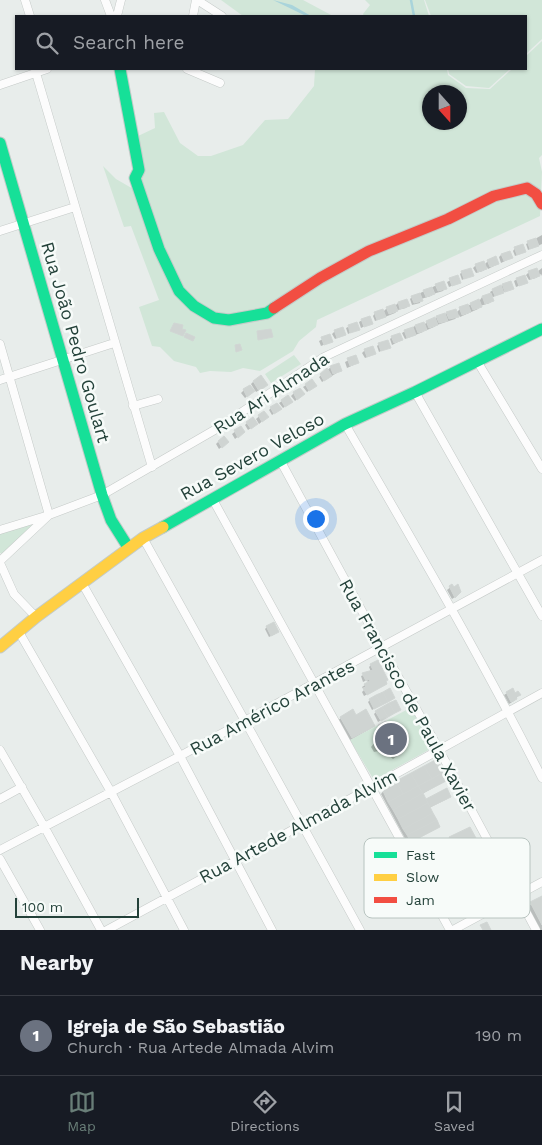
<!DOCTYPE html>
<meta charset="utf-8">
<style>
body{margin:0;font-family:"Work Sans",sans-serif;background:#20242c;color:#f1f3f6}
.compass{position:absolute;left:422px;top:85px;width:45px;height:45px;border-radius:50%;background:#171b24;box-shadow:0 1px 4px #0004;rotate:159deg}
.scale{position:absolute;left:15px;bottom:12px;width:124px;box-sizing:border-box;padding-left:5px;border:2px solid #24423a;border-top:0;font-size:14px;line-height:18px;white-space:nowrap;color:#24423a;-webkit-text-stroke:4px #f7fbf9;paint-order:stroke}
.you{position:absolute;left:315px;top:518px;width:18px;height:18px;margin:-12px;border:4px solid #fff;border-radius:50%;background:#1a73e8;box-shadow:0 0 0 8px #1a73e833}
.badge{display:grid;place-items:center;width:32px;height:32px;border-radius:50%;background:#697e78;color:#fff;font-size:16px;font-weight:700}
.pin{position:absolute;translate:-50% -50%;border:2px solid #fff;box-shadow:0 1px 5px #0006}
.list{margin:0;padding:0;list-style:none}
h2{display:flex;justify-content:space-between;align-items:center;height:65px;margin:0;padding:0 20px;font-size:21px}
h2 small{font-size:16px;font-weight:400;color:#9ea1a6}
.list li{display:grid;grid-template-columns:32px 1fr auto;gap:15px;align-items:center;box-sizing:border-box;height:80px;padding:0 20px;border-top:1px solid #363941}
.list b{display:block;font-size:19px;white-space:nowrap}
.list p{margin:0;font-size:16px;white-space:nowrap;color:#9ea1a6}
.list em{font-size:16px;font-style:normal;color:#9ea1a6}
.icon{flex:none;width:28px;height:28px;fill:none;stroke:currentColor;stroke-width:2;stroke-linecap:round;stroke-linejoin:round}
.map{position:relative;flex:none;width:542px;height:930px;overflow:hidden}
.search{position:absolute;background:#171b24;box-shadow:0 1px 4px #0004;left:15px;right:15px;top:15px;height:55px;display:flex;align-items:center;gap:12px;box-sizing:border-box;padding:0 18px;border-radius:0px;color:#9ea1a6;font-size:19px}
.sheet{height:145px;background:#171b24}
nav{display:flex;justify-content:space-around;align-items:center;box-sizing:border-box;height:70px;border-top:1px solid #363941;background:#171b24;font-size:14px;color:#9ea1a6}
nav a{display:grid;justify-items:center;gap:2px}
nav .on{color:#697e78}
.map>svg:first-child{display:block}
.green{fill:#d1e6d8;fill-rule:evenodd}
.water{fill:#a9d4db}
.shadow{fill:#0003}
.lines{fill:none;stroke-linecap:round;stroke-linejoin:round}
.stream{stroke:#a9d4db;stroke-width:2.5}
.building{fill:#cfd4d2;stroke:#d1d6d4}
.street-casing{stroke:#c5cac8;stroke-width:9}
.fast-casing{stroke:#c3cbc8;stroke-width:13}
.slow-casing{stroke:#c3cbc8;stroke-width:13}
.jam-casing{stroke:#c3cbc8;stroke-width:13}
.street{stroke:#fcfcfc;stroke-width:8}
.fast{stroke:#16e098;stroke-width:11}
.slow{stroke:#ffcf43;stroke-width:11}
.jam{stroke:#f24e42;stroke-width:11}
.labels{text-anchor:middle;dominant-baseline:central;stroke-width:5;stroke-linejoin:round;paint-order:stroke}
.street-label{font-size:18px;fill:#24423a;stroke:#f7fbf9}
.key{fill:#f7fbf9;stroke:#b8c4c0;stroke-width:1}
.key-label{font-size:14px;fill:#24423a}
</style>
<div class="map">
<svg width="542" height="930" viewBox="0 0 542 930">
<rect width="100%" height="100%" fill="#e8edeb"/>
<path class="green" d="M221,0H303L333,16H243Z
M365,0H424L429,16H364L363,14L370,5Z
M425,0H542V39L526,54V16H431Z
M542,41V155L539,158L542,172L540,216L317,320L316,327L299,341L293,351L260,371L243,368L231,372L210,371L200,373L196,367L174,361L160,347L152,346L139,307L159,300L131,226L124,227L103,166L116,179L135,190L144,173L138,136L155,128L154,113L164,112L180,143L198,156H211L243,145L265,120L288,119L314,86L315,69H447L448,75L466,88L490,89L512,69H526V56ZM430,92H460V122H430Z
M448,69H510L489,88L466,86L449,74Z
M294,355L301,364L271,383L265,374Z
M30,524L33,526L5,554L0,553V533Z
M412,707L434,747L374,780L350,740Z"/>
<path class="water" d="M273,0L292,5L311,16H306Z"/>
<path class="shadow" d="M542,235V244L528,250L526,244Z
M515,248L525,252L515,256L513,251Z
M501,255L511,258L501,263L499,257Z
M488,261L498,264L488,269L487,267L483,271L476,273L473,268L476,265H484Z
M542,268V276L541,274L536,278L529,280L526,275L529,272H537Z
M462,272L472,275L462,280L460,274Z
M457,277L459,283L449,287L447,282Z
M517,279L526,283L516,287L514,281Z
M443,282L445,288L443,291L433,294L431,296L421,299L420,303L412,305L410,299L412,297Z
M503,285L513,288L491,298L492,300L490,303L480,306L478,309L460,317L459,315L455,319L437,325L434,327L427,330L426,328L423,332L405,339L402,333L405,331L415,326L424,325L427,322L447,313H456L460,309L468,306L471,304L480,300L482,297L491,294L490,292L493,290Z
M406,300L408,306L406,308L398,310L395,313L375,321L373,316L375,313L383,312L387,308L395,306L398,303Z
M362,320L371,323L361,328L359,322Z
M356,323L358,329L348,334L346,328Z
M335,331L345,335L335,339L332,334Z
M329,336L331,342L321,346L319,341Z
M392,337L402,340L392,345L390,339Z
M379,344L389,347L379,352L377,346Z
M365,350L375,354L365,358L362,353Z
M355,357L358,363L347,368L345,362Z
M331,367L340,371L322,382L319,377Z
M253,382L264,387L256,392L251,384Z
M306,385L313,388L307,392L303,387Z
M244,390L251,393L245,398L241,393Z
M294,393L301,396L295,401L291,396Z
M282,401L289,404L283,408L279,403Z
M271,408L278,411L272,415L269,410Z
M264,412L265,419L259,424L256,419Z
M247,423L254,426L248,430L245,425Z
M240,428L241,434L235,439L232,434Z
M218,442L225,444L219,449L216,444Z
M452,586L455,597L452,599L447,590Z
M267,627L275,634L269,637L265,629Z
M371,665L386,684L364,696L362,692L364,690L362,687L368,683L367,680L363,682L361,676L371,672L369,667Z
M512,690L514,694L519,695L514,701L509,704L504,695Z
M394,698L372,710L368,702L370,700Z
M400,709L378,722L374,714L376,712Z
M356,717L374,726L370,729L348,741L337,721L341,718Z
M379,726L399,740L400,754L393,759L383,750L374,752L371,747L377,740L375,730Z
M436,760L447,780L422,794L425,801L447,799L429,808L439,827L408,844L381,794L385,789Z
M542,897V930H539L527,907Z
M454,906H460L463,911L452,918L450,914L453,911L452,908Z"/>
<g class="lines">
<path class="stream" d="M411,0L414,16"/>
</g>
<path class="building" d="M536,238L539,246L530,249L527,241Z
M523,244L526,252L517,255L514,247Z
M510,251L513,258L504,261L501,254Z
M496,256L499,264L490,267L487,260Z
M484,261L487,269L478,272L475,264Z
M471,268L474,276L464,279L461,271Z
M537,268L540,276L531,279L528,271Z
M458,275L461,283L452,286L449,278Z
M525,275L528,283L519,286L516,278Z
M444,281L447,289L438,291L435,284Z
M511,281L514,289L505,292L502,284Z
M501,285L504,293L495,296L492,289Z
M432,287L435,294L426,297L423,290Z
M420,293L423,301L414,303L411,296Z
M491,293L494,301L485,304L482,296Z
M407,299L410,306L400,309L398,302Z
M479,299L482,307L473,310L470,303Z
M395,304L398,311L389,314L386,307Z
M468,304L471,312L462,315L459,307Z
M383,309L386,317L377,320L374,312Z
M456,309L459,317L449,319L446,312Z
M445,313L448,321L439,323L436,316Z
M370,316L373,324L364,327L361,319Z
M435,317L438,325L429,328L426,321Z
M357,322L360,330L350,333L348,325Z
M424,322L427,330L418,333L415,325Z
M174,323L183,325L182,329L186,330L183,336L170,331Z
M343,327L346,335L337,338L334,330Z
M413,327L416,335L407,338L404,330Z
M271,329L273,337L258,340L257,331Z
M186,333L195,337L193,341L184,337Z
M400,333L403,340L394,343L391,336Z
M330,334L333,342L324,345L321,337Z
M388,340L391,348L381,351L378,343Z
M240,344L242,350L236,352L235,345Z
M373,346L376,354L367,357L364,349Z
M356,355L359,363L350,366L347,358Z
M339,363L342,371L333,374L330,366Z
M327,368L332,376L324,381L320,374Z
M261,375L268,385L259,391L253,381Z
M312,379L317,386L309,391L305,384Z
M250,385L255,391L247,397L243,389Z
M300,388L305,394L297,400L293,392Z
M288,395L293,402L285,407L281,400Z
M277,403L282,409L274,414L270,407Z
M264,411L269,417L262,422L258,415Z
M253,417L258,424L251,429L246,422Z
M241,426L245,432L238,438L234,430Z
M224,436L229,442L222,448L218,441Z
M452,584L454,587L458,584L461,592L455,598L449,586Z
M274,622L279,632L271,636L266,626Z
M378,660L388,680L386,681L387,684L367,695L363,688L366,687L364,684L370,681L369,679L366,681L362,673L373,670L370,664Z
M390,688L395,698L388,702L383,692Z
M513,688L515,693L518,691L521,695L516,697L517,699L511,702L506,692Z
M383,692L388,702L382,705L376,695Z
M376,695L382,705L374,709L369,699Z
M396,700L401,710L395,713L389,703Z
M389,703L395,713L388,717L382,707Z
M382,707L388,717L381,721L375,711Z
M353,709L356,715L366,709L375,726L352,738L340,717Z
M386,721L393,728H403L406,734L400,741L401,754L398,756L387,747L377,749L374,743L381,735L378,725Z
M437,759L444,772L432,779L424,766Z
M424,766L432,779L418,786L411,773Z
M444,772L448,780L423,793L418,786Z
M411,773L418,786L403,794L396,781Z
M396,781L403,794L388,802L383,791L384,788Z
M418,786L423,793L393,810L388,802Z
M447,788L451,797L430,807L426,799Z
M423,793L428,803L398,819L393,810Z
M428,803L433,813L403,829L398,819Z
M433,813L437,820L407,835L403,829Z
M437,820L440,827L411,842L407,835Z
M470,827L477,840L457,851L449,837Z
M542,896V925L530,902Z
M487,922L491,930H483L480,925Z"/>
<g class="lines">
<defs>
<path id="street" d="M25,0L30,16
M105,0L111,16
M197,0L222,16
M117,16L121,0
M193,16L196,0
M187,69L220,83
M36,73L152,467
M0,85L47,69
M0,231L75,207
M0,344L49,515L0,561
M477,361L542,469
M0,380L114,343
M415,392L542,616
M133,406L158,399
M345,424C413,541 481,657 542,778
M280,460L382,648L436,744L536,930
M212,498L450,930
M0,530L49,515L102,495L218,428L324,357L542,255
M143,538L245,721L360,930
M0,563L14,594L36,617
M82,583L180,756L272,930
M19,632L111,792L184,930
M0,750L45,828L101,930
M0,799L22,787
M0,850L180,756L542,560
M0,859L40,930
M107,930L372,787L542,693
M453,930L542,882"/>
<path id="fast" d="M120,69L139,170L135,178L159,249L179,291L194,306L214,318L229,320L267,313L274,308
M0,143L102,495L111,520L128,547
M163,527L345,424L415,392L542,329"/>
<path id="slow" d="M0,647L36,617L143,538L163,527"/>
<path id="jam" d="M274,308L320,278L369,251L448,219L494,196L527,188L536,194L542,204"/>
</defs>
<use href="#street" class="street-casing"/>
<use href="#fast" class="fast-casing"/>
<use href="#slow" class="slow-casing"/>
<use href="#jam" class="jam-casing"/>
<use href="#street" class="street"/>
<use href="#fast" class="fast"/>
<use href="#slow" class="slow"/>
<use href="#jam" class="jam"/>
</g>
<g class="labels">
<g class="street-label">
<text transform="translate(76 342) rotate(74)">Rua João Pedro Goulart</text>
<text transform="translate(271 393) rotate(-33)">Rua Ari Almada</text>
<text transform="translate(252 456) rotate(-29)">Rua Severo Veloso</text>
<text transform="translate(408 695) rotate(61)">Rua Francisco de Paula Xavier</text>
<text transform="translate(272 707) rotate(-28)">Rua Américo Arantes</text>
<text transform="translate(298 826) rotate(-28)">Rua Artede Almada Alvim</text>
</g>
</g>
<rect x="364" y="838" width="166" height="80" rx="8" class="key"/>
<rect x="374" y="852" width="23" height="6" fill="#16e098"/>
<rect x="374" y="874" width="23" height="7" fill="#ffcf43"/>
<rect x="374" y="897" width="23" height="6" fill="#f24e42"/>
<g class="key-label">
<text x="406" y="860">Fast</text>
<text x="406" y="882">Slow</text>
<text x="406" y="905">Jam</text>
</g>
</svg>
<svg class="compass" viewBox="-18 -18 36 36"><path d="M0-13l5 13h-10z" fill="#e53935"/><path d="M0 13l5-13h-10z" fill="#9ea1a6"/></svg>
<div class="scale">100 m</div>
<div class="you"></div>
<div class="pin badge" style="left:391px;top:739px;background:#6b7280">1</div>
<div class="search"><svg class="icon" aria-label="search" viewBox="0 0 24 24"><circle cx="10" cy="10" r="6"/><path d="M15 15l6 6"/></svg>Search here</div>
</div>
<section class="sheet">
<h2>Nearby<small></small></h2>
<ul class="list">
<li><span class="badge" style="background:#6b7280">1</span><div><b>Igreja de São Sebastião</b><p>Church · Rua Artede Almada Alvim</p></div><em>190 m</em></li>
</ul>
</section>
<nav>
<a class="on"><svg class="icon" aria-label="map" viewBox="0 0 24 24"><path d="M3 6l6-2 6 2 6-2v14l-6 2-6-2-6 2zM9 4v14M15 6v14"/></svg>Map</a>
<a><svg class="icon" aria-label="directions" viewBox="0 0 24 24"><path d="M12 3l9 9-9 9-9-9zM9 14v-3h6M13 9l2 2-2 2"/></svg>Directions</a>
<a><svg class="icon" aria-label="saved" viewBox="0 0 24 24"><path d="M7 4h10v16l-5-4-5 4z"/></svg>Saved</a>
</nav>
